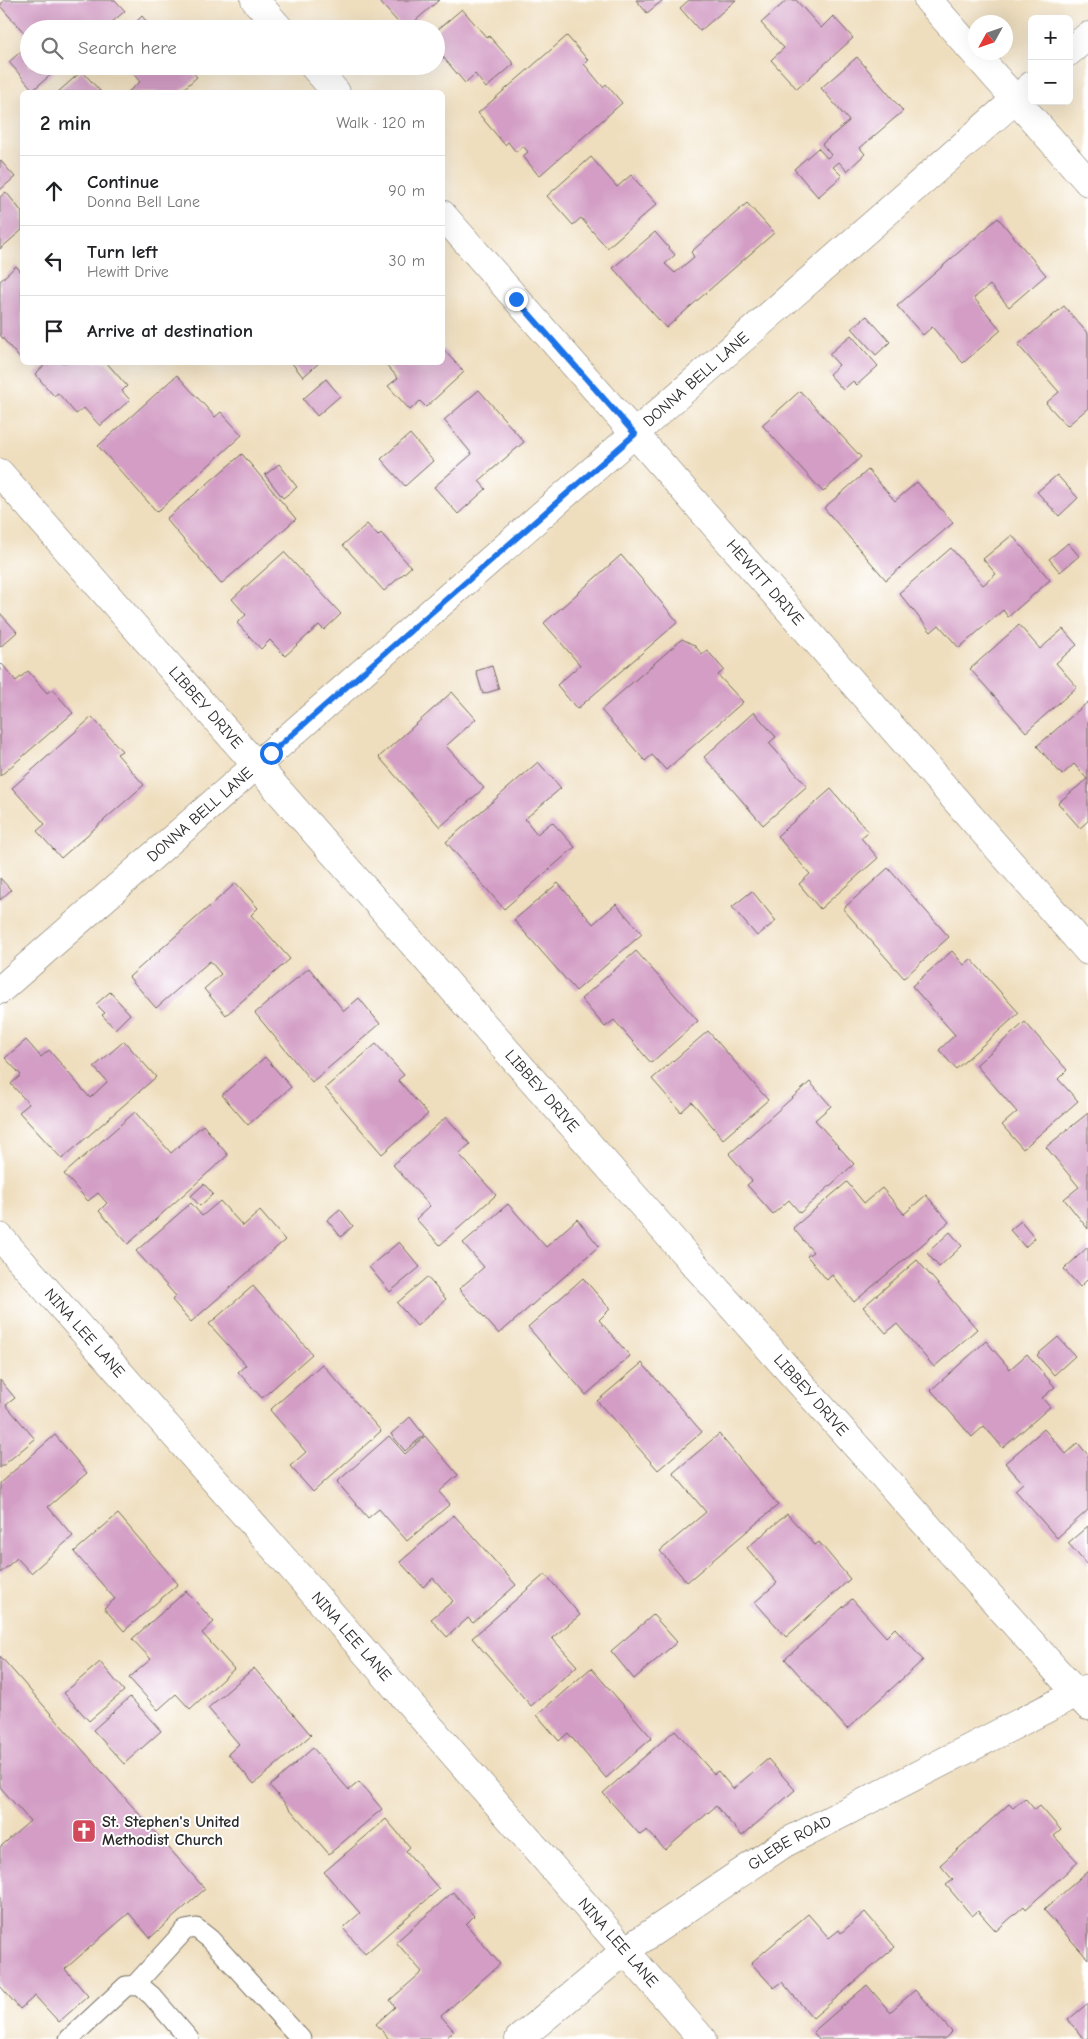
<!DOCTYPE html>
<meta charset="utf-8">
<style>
body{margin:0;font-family:"Comic Neue",sans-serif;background:#f6f6f6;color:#202124}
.controls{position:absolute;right:15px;top:15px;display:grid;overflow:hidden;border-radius:8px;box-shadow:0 5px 20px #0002}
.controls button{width:45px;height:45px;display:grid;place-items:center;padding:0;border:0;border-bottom:1px solid #e0e0e0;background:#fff;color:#202124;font:25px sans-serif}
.compass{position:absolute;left:968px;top:15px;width:45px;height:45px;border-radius:50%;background:#fff;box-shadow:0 5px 20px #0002;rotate:230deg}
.stop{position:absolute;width:15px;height:15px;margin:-11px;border:4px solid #1a73e8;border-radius:50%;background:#fff}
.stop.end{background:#1a73e8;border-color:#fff;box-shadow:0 1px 5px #0008}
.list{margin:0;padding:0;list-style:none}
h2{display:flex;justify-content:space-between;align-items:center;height:65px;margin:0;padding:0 20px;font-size:21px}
h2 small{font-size:16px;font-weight:400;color:#757577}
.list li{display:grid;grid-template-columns:32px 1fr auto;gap:15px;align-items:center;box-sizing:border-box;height:70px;padding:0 20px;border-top:1px solid #e0e0e0}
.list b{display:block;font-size:19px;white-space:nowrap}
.list p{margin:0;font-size:16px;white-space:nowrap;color:#757577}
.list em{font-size:16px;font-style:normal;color:#757577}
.icon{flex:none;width:28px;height:28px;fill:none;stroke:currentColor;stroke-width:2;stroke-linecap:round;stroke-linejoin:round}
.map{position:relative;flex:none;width:1088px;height:2039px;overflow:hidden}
.search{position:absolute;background:#fff;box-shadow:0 5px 20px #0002;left:20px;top:20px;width:425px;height:55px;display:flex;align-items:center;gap:12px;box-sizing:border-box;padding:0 18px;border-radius:28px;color:#757577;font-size:19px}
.panel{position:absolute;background:#fff;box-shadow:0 5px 20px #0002;left:20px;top:90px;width:425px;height:275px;border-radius:8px}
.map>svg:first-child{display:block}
.building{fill:#d39dc5}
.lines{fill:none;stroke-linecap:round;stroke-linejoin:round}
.lane-casing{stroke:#706a5e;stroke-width:21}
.street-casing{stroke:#706a5e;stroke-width:29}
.lane{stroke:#fff;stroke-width:19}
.street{stroke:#fff;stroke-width:28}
.route{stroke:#1a73e8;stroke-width:6}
.labels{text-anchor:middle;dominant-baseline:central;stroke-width:4;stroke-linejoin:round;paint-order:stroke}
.street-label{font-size:16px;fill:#2b2b2b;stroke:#fff}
.poi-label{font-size:16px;font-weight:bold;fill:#2b2b2b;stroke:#fff;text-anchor:start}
</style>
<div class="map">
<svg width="1088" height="2039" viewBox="0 0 1088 2039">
<rect width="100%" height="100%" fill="#fff"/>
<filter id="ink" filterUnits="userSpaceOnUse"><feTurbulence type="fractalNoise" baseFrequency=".02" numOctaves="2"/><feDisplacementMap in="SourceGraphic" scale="10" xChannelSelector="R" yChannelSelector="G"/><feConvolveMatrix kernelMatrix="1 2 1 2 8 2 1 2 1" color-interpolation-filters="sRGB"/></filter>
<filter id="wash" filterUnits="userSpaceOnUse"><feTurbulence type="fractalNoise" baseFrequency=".0096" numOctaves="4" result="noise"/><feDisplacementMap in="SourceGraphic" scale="20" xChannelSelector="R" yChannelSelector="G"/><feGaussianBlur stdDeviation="1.12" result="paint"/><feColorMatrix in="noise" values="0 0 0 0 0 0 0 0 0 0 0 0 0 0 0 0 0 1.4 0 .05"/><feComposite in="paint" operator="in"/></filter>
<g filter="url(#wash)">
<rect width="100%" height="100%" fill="#efdebe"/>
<g id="blocks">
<path class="building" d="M4,0H115L125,11L104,29H29V38L0,6Z
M378,0H439L406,29H404Z
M636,0H663L647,13Z
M689,0H736L700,31L680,8Z
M787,0H796L821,28L833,16L853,38L797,89L771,60L784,48L761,23Z
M462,9L487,38L489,36L514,64L486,88L475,74L465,83L443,57L436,62V31Z
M142,16L153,29H129Z
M567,36L588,60L584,64L603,87L606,84L622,103L539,176L523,156L528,152L523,146L516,152L508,142L505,145L478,113Z
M29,44V66H61L33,90L9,62Z
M857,57L903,111L860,148L865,154L847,171L839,162L833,167L842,176L818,197L794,169L818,148L827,158L831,155L822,144L849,121L821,88Z
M127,66H187L197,77L180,92H128L140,82Z
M82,71L101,92H58Z
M591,157L617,187L631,175L657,204L607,248L581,218L573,225L547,196Z
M0,160L15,177L0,190Z
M6,192L22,212V230L0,249V197Z
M747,203L774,233L666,328L613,268L655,232L675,255L665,264L675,273L694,257L691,252Z
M998,218L1046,275L1009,307L990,285L974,298L1001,330L963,363L932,327L923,335L897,306Z
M16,266L22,273V361L0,335V281Z
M1064,306L1088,334V408L1067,426L1046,403L1059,392L1018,345Z
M867,316L890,342L876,355L852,328Z
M851,335L878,366L857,385L853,381L843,390L829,374L839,365L829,354Z
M442,348L464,372L426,407L420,401L410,410L388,386L398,378L384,362H442Z
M48,362H106L127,386L122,391L130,400L100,426L84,408L76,414L58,393L54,396L35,374Z
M291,362H320L303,377Z
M177,375L215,417L221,412L242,435L157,512L98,446Z
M326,379L340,396L317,416L303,399Z
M479,390L524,442L479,481L486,489L458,514L434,487L472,454L444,420Z
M800,391L861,457L823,492L762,425Z
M410,434L433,461L405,486L381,459Z
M242,454L296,519L221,584L166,519Z
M279,464L297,487L283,498L265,475Z
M868,470L895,501L917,482L953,523L886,580L824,508Z
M1057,475L1078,498L1059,516L1037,492Z
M367,524L378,536L381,533L411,567L384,591L343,545Z
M1012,535L1050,580L1008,617L1003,610L959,648L939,625L931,632L899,593L951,548L983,585L996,574L983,559Z
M1068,543L1079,556L1060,572L1049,559Z
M284,552L341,614L324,630L319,625L285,656L270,640L261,649L237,623L246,615L232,599Z
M621,555L678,622L577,709L557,685L580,665L544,623Z
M0,613L17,632L0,647Z
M1019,625L1040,649L1063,629L1077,645L1056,663L1077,687L1026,732L970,669Z
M682,639L694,645L702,654L707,650L724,670L718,675L743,702L666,770L652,755L645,761L601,710Z
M2,664L16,681L28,671L47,693L52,689L73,713L0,776V666Z
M492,666L499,689L483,694L476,671Z
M452,692L476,719L446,746L484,788L440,827L379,757Z
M1088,702V821L1080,828L1058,803L1087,779L1074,764L1062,775L1037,746Z
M754,712L776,737L769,743L807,786L763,825L704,757Z
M92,717L122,751L117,754L144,785L61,858L37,831L45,824L12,788Z
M538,762L561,788L525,819L537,834L552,822L575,847L504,909L446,842Z
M831,789L868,832L861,838L878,858L820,909L799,884L810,874L777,836Z
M888,868L949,937L904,978L843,909Z
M0,878L11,890L0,900Z
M236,883L258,908L251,915L290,959L226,1015L204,989L221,974L210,961L156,1008L129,977Z
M558,883L593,924L616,904L642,934L576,991L514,920Z
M752,891L776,921L757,936L732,907Z
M636,951L698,1021L651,1063L614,1020L605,1027L581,999Z
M952,951L964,965L971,959L1019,1013L956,1069L939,1050L955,1035L912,986Z
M309,968L344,1011L359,998L380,1024L312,1082L255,1013Z
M110,992L130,1014L115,1029L102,1015L105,1013L96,1004Z
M1025,1022L1067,1070L1058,1079L1078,1101L1023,1149L1002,1125L1017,1112L976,1065Z
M708,1031L768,1100L723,1139L692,1102L681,1112L652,1079Z
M26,1040L41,1057L49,1050L90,1098L107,1082L94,1067L124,1041L156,1077L62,1159L19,1112L29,1104L11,1084L21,1075L5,1058Z
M376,1044L404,1075L398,1080L428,1114L382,1154L325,1088Z
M265,1057L291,1087L248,1125L222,1095Z
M810,1082L831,1106L815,1120L854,1164L800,1213L789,1200L773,1214L747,1185L752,1181L729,1154Z
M135,1112L171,1153L203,1125L228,1155L128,1244L99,1211L107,1203L98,1193L88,1201L64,1174Z
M1088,1113V1229L1064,1199L1079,1187L1046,1147Z
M446,1117L470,1144L459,1154L496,1195L440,1245L416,1219L430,1206L393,1165Z
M847,1182L864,1203L882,1188L904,1214L926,1195L949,1222L854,1302L832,1275L827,1280L807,1256L813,1252L793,1228Z
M204,1184L213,1194L200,1206L191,1196Z
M220,1201L243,1226L260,1211L285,1240L191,1322L172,1300L176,1296L136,1251L191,1203L202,1216Z
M508,1204L546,1247L577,1219L599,1246L499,1334L459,1289L484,1267L463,1243Z
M340,1209L353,1226L341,1237L327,1220Z
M1021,1221L1035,1238L1025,1247L1010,1230Z
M950,1232L962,1246L939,1267L927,1253Z
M399,1242L420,1267L390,1292L369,1267Z
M1088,1247V1279L1080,1287L1064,1269Z
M917,1260L977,1329L934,1367L897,1324L886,1333L863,1307Z
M427,1277L446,1299L417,1326L397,1303Z
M583,1278L610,1309L599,1320L630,1356L586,1395L528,1327Z
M253,1286L312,1354L262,1398L238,1372L246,1365L209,1324Z
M1058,1337L1075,1356L1054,1375L1037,1355Z
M986,1341L1010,1369L1027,1354L1055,1387L1042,1398L1050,1407L1003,1448L984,1426L972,1437L931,1390Z
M642,1363L702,1432L658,1470L597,1401Z
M322,1364L381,1431L313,1492L290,1466L306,1452L270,1410Z
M0,1380L15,1398L6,1405L35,1439L0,1468Z
M410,1417L424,1435L405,1451L391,1434Z
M1044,1429L1066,1454L1078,1443L1088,1455V1510L1057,1538L1015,1490L1023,1483L1005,1463Z
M719,1434L778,1505L687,1582L660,1551L706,1512L673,1473Z
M55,1435L87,1473L48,1507L73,1536L31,1573L17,1558L0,1573V1483Z
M389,1436L405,1454L425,1436L458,1475L439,1492L450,1504L407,1541L379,1509L368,1518L337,1482Z
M118,1514L178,1584L124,1631L104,1608L115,1599L74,1552Z
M787,1514L815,1545L819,1542L850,1579L786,1637L755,1602L777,1583L747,1548Z
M454,1515L516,1585L473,1623L468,1618L447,1637L431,1619L453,1601L433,1578L423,1587L400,1562Z
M1088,1526V1566L1068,1543Z
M545,1574L580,1615L552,1638L577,1666L531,1706L472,1638Z
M186,1591L214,1622L202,1633L234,1669L190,1709L176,1694L158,1710L129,1678L151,1659L132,1639Z
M852,1599L886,1637L895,1628L923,1660L847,1729L785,1659Z
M653,1615L677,1642L634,1679L611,1651Z
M0,1656L205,1889L150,1938L129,1913L65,1969L88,1996L59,2022L35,1996L20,2009L0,1986V1847L30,1821L0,1787Z
M100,1662L124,1691L89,1721L64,1693Z
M254,1668L311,1735L254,1784L228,1754L239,1744L208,1708Z
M591,1668L652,1738L606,1778L568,1733L559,1741L537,1715Z
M130,1697L161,1731L124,1764L93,1730Z
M675,1730L714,1774L718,1771L733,1789L768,1759L795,1790L742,1836L716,1806L665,1850L647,1830L640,1835L603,1793Z
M313,1748L349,1790L359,1782L382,1809L329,1854L270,1786Z
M1025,1798L1035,1810L1040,1806L1061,1830L1054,1836L1078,1862L1026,1909L1024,1906L996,1931L978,1911L972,1916L946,1885L953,1880L940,1865L1009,1804L1013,1808Z
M386,1819L410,1847L406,1851L439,1889L365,1954L343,1928L360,1913L324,1872Z
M1088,1871V1959L1044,1910Z
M453,1892L474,1916L466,1924L500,1964L441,2016L454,2031L445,2039H389L376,2024L395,2007L390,2000L422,1972L396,1942Z
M865,1912L895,1947L813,2018L782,1982L774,1988L751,1963L808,1914L829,1938L839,1930L841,1933Z
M867,1985L890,2012L915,1990L952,2032L944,2039H819L813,2032Z
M1088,2003V2039H1084L1068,2020Z"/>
</g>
</g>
<g filter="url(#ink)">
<use href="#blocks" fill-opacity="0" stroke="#706a5e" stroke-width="1"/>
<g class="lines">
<defs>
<path id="lane" d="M134,1986L185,1930L196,1928L210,1939L301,2039
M69,2039L126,1986L139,1985L152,1996L189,2039"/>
<g id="street">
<path d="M255,0L280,29"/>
<path d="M928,0L1088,182"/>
<path d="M1069,52L1088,36"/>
<path d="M313,66L336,92"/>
<path id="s1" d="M442,214L1088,951"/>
<path id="s2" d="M0,473L678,1246L1088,1706"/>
<path id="s3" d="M0,990L1032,85"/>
<path id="s4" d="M0,1237L283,1558L702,2039"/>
<path id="s5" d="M519,2039L626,1950L785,1843L1077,1693L1088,1689"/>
</g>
</defs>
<use href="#lane" class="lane-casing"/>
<use href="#street" class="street-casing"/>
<use href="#lane" class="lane"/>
<use href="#street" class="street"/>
</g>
</g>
<g class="lines" filter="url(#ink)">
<path class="route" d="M271,753L635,434L516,299"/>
</g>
<defs>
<symbol id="church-square" viewBox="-11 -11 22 22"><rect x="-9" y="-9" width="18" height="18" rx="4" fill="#d1495b" stroke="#fff"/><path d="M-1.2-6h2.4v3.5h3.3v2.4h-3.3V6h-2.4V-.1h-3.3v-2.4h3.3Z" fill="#fff"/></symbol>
</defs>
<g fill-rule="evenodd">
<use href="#church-square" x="70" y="1817" width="28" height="28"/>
</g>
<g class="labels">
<g class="street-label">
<text stroke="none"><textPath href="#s3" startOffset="926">DONNA BELL LANE</textPath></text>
<text stroke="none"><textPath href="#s1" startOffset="490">HEWITT DRIVE</textPath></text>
<text stroke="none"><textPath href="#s2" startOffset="312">LIBBEY DRIVE</textPath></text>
<text stroke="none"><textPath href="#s3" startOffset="266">DONNA BELL LANE</textPath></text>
<text stroke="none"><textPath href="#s2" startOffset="822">LIBBEY DRIVE</textPath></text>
<text stroke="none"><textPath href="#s4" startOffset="128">NINA LEE LANE</textPath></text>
<text stroke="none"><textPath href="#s2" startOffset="1228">LIBBEY DRIVE</textPath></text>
<text stroke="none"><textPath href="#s4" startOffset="532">NINA LEE LANE</textPath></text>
<text stroke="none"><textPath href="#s5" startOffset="335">GLEBE ROAD</textPath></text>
<text stroke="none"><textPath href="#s4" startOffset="938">NINA LEE LANE</textPath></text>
</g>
<g class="poi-label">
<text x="102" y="1822">St. Stephen's United<tspan x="102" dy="18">Methodist Church</tspan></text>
</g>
</g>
</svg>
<div class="controls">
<button>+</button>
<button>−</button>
</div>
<svg class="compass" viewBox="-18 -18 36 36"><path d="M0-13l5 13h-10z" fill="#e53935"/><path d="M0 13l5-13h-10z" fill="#757577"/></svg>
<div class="stop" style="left:271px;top:753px"></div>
<div class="stop end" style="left:516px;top:299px"></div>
<div class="search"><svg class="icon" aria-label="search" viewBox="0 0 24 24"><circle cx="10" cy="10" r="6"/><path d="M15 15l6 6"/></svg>Search here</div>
<section class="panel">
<h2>2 min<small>Walk · 120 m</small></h2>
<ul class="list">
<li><svg class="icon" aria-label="ahead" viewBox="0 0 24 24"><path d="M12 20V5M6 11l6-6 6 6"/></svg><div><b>Continue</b><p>Donna Bell Lane</p></div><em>90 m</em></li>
<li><svg class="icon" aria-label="left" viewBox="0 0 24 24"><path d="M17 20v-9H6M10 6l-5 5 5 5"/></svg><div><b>Turn left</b><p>Hewitt Drive</p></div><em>30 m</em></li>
<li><svg class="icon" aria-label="arrive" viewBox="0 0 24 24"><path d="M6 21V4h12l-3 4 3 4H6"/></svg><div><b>Arrive at destination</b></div></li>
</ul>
</section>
</div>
